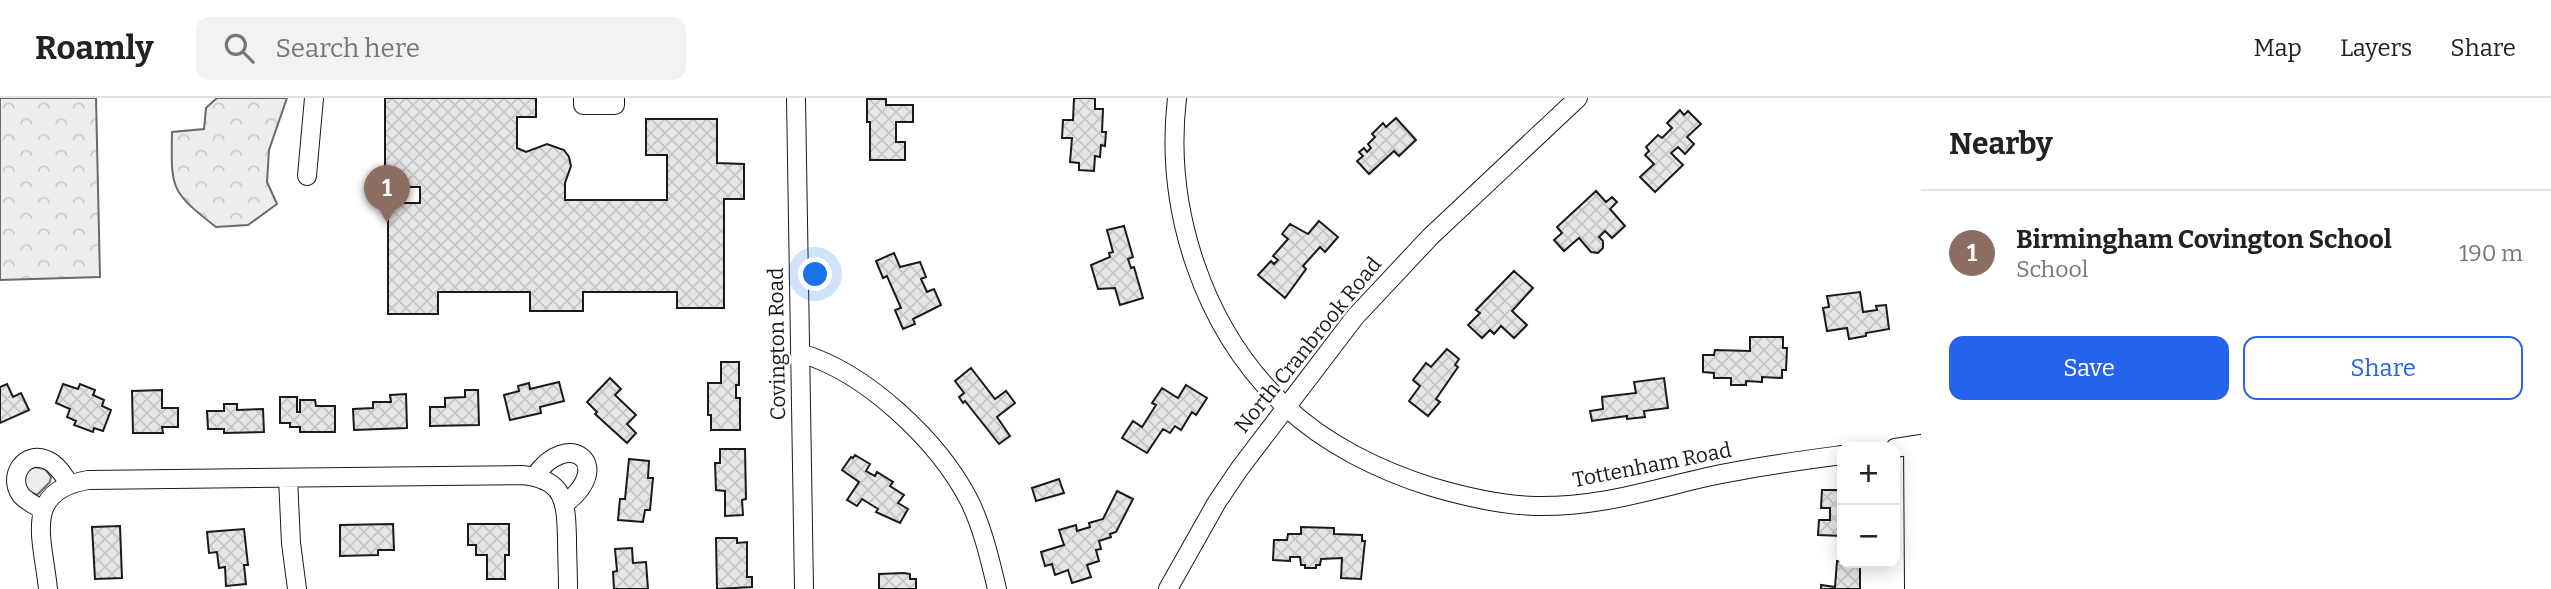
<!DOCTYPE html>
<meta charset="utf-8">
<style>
body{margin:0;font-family:Bitter,serif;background:#f2f2f2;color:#222}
.controls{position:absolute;right:21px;bottom:21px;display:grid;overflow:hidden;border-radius:14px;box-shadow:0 4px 18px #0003}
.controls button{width:63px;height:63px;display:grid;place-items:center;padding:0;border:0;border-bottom:2px solid #e0e0e0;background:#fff;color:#222;font:35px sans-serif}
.you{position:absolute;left:816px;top:177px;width:24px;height:24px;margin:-18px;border:5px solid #fff;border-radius:50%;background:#1a73e8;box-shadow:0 0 0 10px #1a73e833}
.badge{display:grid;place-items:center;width:46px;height:46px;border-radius:50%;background:#2563eb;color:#fff;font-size:23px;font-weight:700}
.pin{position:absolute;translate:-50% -58px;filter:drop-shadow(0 2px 4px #0008)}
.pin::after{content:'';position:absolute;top:37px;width:24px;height:21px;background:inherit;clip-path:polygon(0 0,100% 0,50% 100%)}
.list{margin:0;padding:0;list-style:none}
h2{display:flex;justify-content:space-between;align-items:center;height:91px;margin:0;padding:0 28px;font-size:30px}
h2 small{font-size:23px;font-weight:400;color:#767676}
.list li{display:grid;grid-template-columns:46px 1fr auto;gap:21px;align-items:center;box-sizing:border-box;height:126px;padding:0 28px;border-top:2px solid #e0e0e0}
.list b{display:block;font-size:26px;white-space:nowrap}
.list p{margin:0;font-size:23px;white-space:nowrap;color:#767676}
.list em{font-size:23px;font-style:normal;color:#767676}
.actions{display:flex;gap:14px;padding:21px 28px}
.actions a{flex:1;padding:16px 0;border:2px solid #2563eb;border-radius:14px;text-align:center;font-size:24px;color:#2563eb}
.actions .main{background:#2563eb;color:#fff}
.icon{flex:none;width:38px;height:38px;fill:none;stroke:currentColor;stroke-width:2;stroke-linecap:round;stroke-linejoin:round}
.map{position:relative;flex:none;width:1921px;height:491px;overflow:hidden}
header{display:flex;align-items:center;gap:42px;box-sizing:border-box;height:98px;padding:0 35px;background:#fff;border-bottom:2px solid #e0e0e0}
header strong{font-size:33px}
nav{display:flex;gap:38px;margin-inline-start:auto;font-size:24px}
.search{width:490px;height:63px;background:#f2f2f2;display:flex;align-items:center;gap:18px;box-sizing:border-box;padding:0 24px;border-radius:14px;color:#767676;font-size:26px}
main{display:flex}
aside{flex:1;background:#fff}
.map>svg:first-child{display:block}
.built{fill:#ededed;stroke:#6a6a6a;stroke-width:2}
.forest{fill:url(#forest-crowns);stroke:#6a6a6a;stroke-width:2}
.building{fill:url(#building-cross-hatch);stroke:#1a1a1a;stroke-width:2}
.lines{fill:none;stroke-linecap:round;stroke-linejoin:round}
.minor-casing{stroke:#1a1a1a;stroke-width:20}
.minor{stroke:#fff;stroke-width:18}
.labels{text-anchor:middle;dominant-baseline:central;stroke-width:5;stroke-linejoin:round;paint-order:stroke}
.street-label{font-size:21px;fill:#1a1a1a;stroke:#fff}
</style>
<header>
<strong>Roamly</strong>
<div class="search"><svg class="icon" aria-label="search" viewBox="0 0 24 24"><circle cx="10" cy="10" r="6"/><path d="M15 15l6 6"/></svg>Search here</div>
<nav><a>Map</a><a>Layers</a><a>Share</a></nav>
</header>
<main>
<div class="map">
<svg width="1921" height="491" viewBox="0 0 1921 491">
<defs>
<pattern id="forest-crowns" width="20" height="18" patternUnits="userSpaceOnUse" patternTransform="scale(1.75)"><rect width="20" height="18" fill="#ededed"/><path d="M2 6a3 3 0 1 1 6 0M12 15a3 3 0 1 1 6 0" fill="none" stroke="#cbcbcb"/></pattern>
<pattern id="building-cross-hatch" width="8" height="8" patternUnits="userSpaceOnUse" patternTransform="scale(1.75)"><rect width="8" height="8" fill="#e6e6e6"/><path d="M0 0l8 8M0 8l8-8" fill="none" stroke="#c5c5c5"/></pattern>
</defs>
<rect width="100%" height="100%" fill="#fff"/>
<path class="built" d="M35,369L45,371L51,379L50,384L37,397L26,392L23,380L28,372Z"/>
<path class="forest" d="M0,0H96L100,179L0,182Z
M217,0H287L269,52L267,84L277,106L248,127L216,129C170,93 171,91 172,34L204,31L206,10Z"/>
<path class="building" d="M385,0H536V19H517V50L526,54L547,46L564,52L569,59L571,68L565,85V102H667V57H646V21H717V65L744,66V101H724V210H677V194H583V213H530V194H438V216H388V105H420V89H385Z
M1074,0H1095V11H1103L1102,34H1106L1105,48L1101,47L1100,59L1095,58L1094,73L1079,72V65L1070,64L1072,40H1062L1063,22H1073Z
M867,1H886V7H913V24H896V44H905V62H870V24H867Z
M1680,12L1684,17L1688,13L1701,26L1687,39L1694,46L1685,56L1678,49L1671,55L1683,67L1655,94L1640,79L1654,66L1645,57L1649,53L1646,49L1658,37L1662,40L1672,30L1667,25Z
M1396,20L1416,42L1399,58L1394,53L1369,76L1357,63L1363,58L1359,54L1364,50L1367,54L1371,50L1368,46L1375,39L1372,36L1383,25L1386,29Z
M1596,93L1606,104L1612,99L1617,104L1610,111L1625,128L1612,140L1605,133L1599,139L1603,143V150L1598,155L1591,154L1579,140L1564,153L1554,142L1562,135L1557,129Z
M1319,123L1338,139L1325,154L1320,149L1303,168L1306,171L1285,200L1258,177L1271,163L1274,166L1278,162L1273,158L1288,141L1282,136L1290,126L1308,136Z
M1124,128L1133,159L1128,161L1131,170L1134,169L1143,200L1120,207L1115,190L1098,191L1091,167L1110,159L1109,155L1113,154L1107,132Z
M894,155L900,169L920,164L926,179L921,181L927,194L934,191L941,207L913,221L915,226L903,231L895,212L901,210L887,178L883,180L876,163Z
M1514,173L1533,190L1512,213L1527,227L1514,240L1501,228L1494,236L1490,232L1482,240L1468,227L1480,215L1476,212Z
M1860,194L1863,214L1877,212L1876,208L1886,207L1889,231L1866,235V238L1849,241L1847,230L1827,233L1823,210L1829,209L1827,198Z
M1750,239H1783V250H1787L1786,272H1782V280L1762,279V284L1746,283V287H1731V280H1714V275L1703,274V257H1714L1715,252L1750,253Z
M1447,251L1459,261L1455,267L1458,269L1436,301L1440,304L1428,318L1409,303L1420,288L1413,282L1426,265L1431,269Z
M721,264H739V287H736V300H740V332H711V317H708V285H721Z
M971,270L995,301L1006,293L1015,305L997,319L1010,338L999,346L965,303L963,305L959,299L964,295L955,283Z
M610,280L621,291L615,297L636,317L627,326L636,335L627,345L595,316L597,314L587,304Z
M1664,280L1668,310L1644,313L1645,319L1627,321V318L1592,323L1590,313L1603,311L1602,299L1636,295L1634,284Z
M559,284L564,303L540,309L541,315L510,322L504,297L519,293L518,288L529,285L530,291Z
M7,286L13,299L21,295L29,312L0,325V289Z
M63,286L78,291L80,286L95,292L93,297L104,302L102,308L111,312L103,333L94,330L93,334L74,327L76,323L67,319L70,311L56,305Z
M1186,287L1207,300L1196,317L1192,314L1181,332L1175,328L1170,335L1163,331L1147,355L1122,340L1133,323L1142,329L1156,307L1152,305L1162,290L1178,300Z
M162,292V310H178V329H162L163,335H133L132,293Z
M465,292H478L479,327L430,328V309H445V300L465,299Z
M406,296L407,330L354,332L353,311L373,310V304H391L390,297Z
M280,299H297V314H300V302H315L316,308H335V334H300V329H290V325H280Z
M224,306H237V312L263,311L264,334L224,335V331H208L207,313H224Z
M720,351H745L746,401L742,402L743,417L725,418V393L716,392L715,365H720Z
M855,357L870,366L866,373L875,378L877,374L893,384L890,388L904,397L898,405L908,411L900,425L876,414L878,411L862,401L857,408L847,402L859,384L842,372L851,359L853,360Z
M629,361L649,363L648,380H653L650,412H645L643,424L618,422L620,401H625Z
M1059,381L1064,395L1036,403L1032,390Z
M1822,392H1842V438L1818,437L1819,422H1830V410H1821Z
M1117,393L1133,401L1116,434L1110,436L1111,439L1099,443L1101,451L1096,452L1099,463L1087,467L1091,479L1072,485L1068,472L1055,477L1052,466L1045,468L1041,454L1064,447L1059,432L1076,427L1077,433L1090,429L1089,425L1103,421Z
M393,426L394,452H378V457L340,458V427Z
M468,426H509V457H505V481H487V457H476V447H468Z
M120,428L122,480L95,481L92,429Z
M1301,429L1334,430V436L1362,437V443H1365L1361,481L1341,480L1342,460L1321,461L1320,467H1316V470H1305V467H1301L1300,459H1290V463L1273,462L1274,442H1287L1288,436H1301Z
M244,431L248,467H244L246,486L226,488L225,469L219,470L217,454L209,455L207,434Z
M716,440H737V445L747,444V479H752V489L717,491Z
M632,450L633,465L646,464L648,491H614L613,474L617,473L615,451Z
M1837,463L1860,465V491H1821V487L1835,489Z
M904,475L910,476V481H916V491H879V476Z"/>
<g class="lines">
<defs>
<path id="minor" d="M583,0V7H615V0
M796,0L804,491
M1177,0C1164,111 1203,231 1285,308C1325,346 1380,373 1432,389C1466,399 1500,407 1535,408C1599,409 1646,393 1707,379C1751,369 1797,363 1842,357
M307,78L314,0
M800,255C866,274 939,343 970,404C983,431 990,462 997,491
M1913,347L1914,491
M1895,350L1921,346
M535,378C567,331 616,365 566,405
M288,380L291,445L297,491
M43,412C36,408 26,403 21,397C7,378 25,352 47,362C57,366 63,377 69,385
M48,491C43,441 22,393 88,382L522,377C565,381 566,404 567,440C567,457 568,474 568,491
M1168,491L1217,404L1240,370L1355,219L1430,139L1578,0"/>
</defs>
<use href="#minor" class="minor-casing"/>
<use href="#minor" class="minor"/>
</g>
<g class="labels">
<g class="street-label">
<text transform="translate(777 246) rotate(-91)">Covington Road</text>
<text transform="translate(1308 247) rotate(-51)">North Cranbrook Road</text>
<text transform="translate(1652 367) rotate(-11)">Tottenham Road</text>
</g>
</g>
</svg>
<div class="controls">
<button>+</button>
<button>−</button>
</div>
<div class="you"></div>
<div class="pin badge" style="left:387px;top:125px;background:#8d6e63">1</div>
</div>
<aside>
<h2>Nearby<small></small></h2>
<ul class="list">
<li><span class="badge" style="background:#8d6e63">1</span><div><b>Birmingham Covington School</b><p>School</p></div><em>190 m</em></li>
</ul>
<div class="actions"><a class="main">Save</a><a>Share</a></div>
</aside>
</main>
